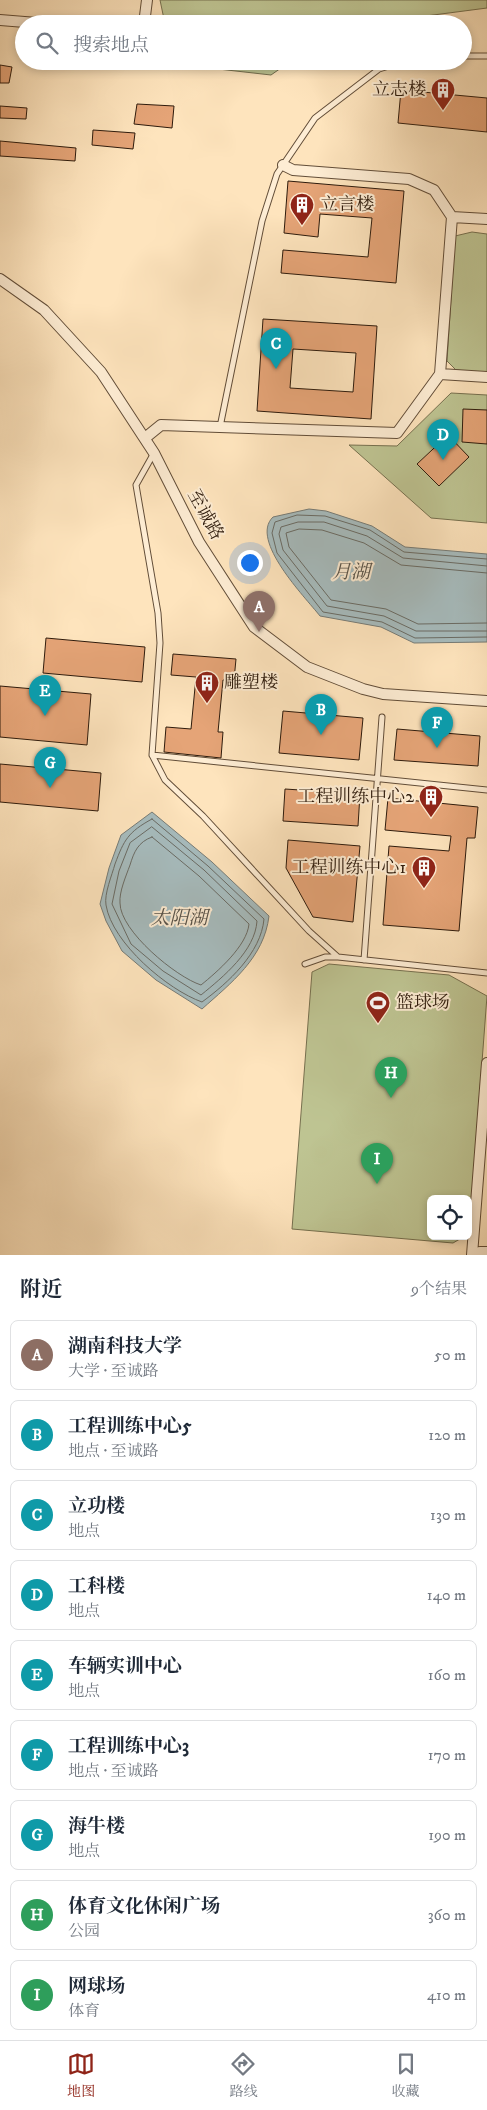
<!DOCTYPE html>
<html lang="zh">
<meta charset="utf-8">
<style>
body{margin:0;font-family:"IM FELL DW Pica","Noto Serif SC",serif;background:#f6f6f7;color:#1f2937}
.controls{position:absolute;right:15px;bottom:15px;display:grid;overflow:hidden;border-radius:8px;box-shadow:0 2px 8px #0003}
.controls button{width:45px;height:45px;display:grid;place-items:center;padding:0;border:0;border-bottom:1px solid #e0e1e3;background:#fff;color:#1f2937;font:25px sans-serif}
.you{position:absolute;left:249px;top:562px;width:18px;height:18px;margin:-12px;border:4px solid #fff;border-radius:50%;background:#1a73e8;box-shadow:0 0 0 8px #1a73e833}
.badge{display:grid;place-items:center;width:32px;height:32px;border-radius:50%;background:#8f2418;color:#fff;font-size:16px;font-weight:700}
.pin{position:absolute;translate:-50% -41px;filter:drop-shadow(0 1px 2px #0008)}
.pin::after{content:'';position:absolute;top:26px;width:18px;height:15px;background:inherit;clip-path:polygon(0 0,100% 0,50% 100%)}
.list{margin:0;padding:0;list-style:none}
h2{display:flex;justify-content:space-between;align-items:center;height:65px;margin:0;padding:0 20px;font-size:21px}
h2 small{font-size:16px;font-weight:400;color:#747a83}
.list li{display:grid;grid-template-columns:32px 1fr auto;gap:15px;align-items:center;box-sizing:border-box;height:70px;margin:0 10px 10px;padding:0 10px;border:1px solid #e0e1e3;border-radius:8px}
.list b{display:block;font-size:19px;white-space:nowrap}
.list p{margin:0;font-size:16px;white-space:nowrap;color:#747a83}
.list em{font-size:16px;font-style:normal;color:#747a83}
.icon{flex:none;width:28px;height:28px;fill:none;stroke:currentColor;stroke-width:2;stroke-linecap:round;stroke-linejoin:round}
.map{position:relative;flex:none;width:487px;height:1255px;overflow:hidden}
.search{position:absolute;background:#fff;box-shadow:0 2px 8px #0003;left:15px;right:15px;top:15px;height:55px;display:flex;align-items:center;gap:12px;box-sizing:border-box;padding:0 18px;border-radius:28px;color:#747a83;font-size:19px}
.sheet{height:785px;background:#fff}
nav{display:flex;justify-content:space-around;align-items:center;box-sizing:border-box;height:70px;border-top:1px solid #e0e1e3;background:#fff;font-size:14px;color:#747a83}
nav a{display:grid;justify-items:center;gap:2px}
nav .on{color:#8f2418}
.map>svg:first-child{display:block}
.green{fill:#bec492;stroke:#76704f}
.water{fill:#a6bbbd;stroke:#767b76}
.lines{fill:none;stroke-linecap:round;stroke-linejoin:round}
.shore{stroke:#6a6b64;stroke-width:1}
.building{fill:#e5a477;stroke:#2e1b0c;fill-rule:evenodd}
.lane-casing{stroke:#624d38;stroke-width:7}
.street-casing{stroke:#624d38;stroke-width:12}
.lane{stroke:#feedd4;stroke-width:5}
.street{stroke:#feedd4;stroke-width:10}
.labels{text-anchor:middle;dominant-baseline:central;stroke-width:4;stroke-linejoin:round;paint-order:stroke}
.poi-label{font-size:18px;fill:#2e1b0c;stroke:#feedd4;text-anchor:end}
.street-label{font-size:18px;fill:#2e1b0c;stroke:#feedd4}
.water-label{font-size:19px;font-style:italic;fill:#58534a;stroke:#feedd4}
</style>
<div class="map">
<svg width="487" height="1255" viewBox="0 0 487 1255">
<rect width="100%" height="100%" fill="#fee4bd"/>
<filter id="stains"><feTurbulence type="fractalNoise" baseFrequency=".004" numOctaves="4"/><feColorMatrix values="0 0 0 0 .2 0 0 0 0 .09 0 0 0 0 .02 0 0 0 .5 -.17"/></filter>
<radialGradient id="worn" r=".72"><stop offset=".6" stop-color="#630" stop-opacity="0"/><stop offset="1" stop-color="#630" stop-opacity=".3"/></radialGradient>
<path class="green" d="M160,0H487V8L395,20L380,24H165Z
M173,61H291L271,75L174,64Z
M472,232L487,234V373L456,370L447,361L455,236Z
M451,393L487,395V523L431,518L349,445L397,446Z
M329,964L449,975L487,996L469,1234L468,1199H431V1236H465L453,1243L292,1229L312,972Z"/>
<path class="water" d="M309,509L326,511L372,526L405,547L487,554V642L414,643L381,627L320,616C305,597 249,540 273,517Z
M152,812L212,862L269,916C264,958 231,983 202,1009L156,980L122,951L106,921L100,904L109,868L121,835Z"/>
<g class="lines">
<path class="shore" d="M487,559L404,552L370,530L325,516L297,515L275,522L272,533L277,553L323,612L382,622L415,638L487,637
M487,566L403,558L367,536L324,522H298L281,527L279,534L283,550L327,606L384,616L416,631H487
M487,573L401,565L364,543L322,530L299,529L286,533L289,547L331,600L386,609L418,624L487,623
M152,819L208,866L264,919C261,953 228,983 202,1002C168,990 112,943 106,905C104,894 112,875 115,864C124,840 128,832 152,819Z
M152,827L204,870L257,921C255,951 223,977 201,995L163,971L131,944L112,904L119,871L130,843Z
M152,837L199,876L249,924C247,946 217,972 201,985C176,977 120,931 120,903C119,892 126,876 130,865C134,852 138,842 152,837Z"/>
</g>
<path class="building" d="M0,65L12,67L9,83H0Z
M401,90L487,98V132L398,123Z
M137,104L174,106L172,128L134,124Z
M0,106L27,108L26,119L0,118Z
M93,130L135,133L133,149L92,145Z
M0,141L76,148L75,161L0,156Z
M288,181L404,191L396,283L281,273L283,250L368,257L372,218L320,214L318,237L284,233Z
M263,319L377,326L371,419L257,411ZM293,349L356,353L353,392L290,388Z
M463,409L487,410V444L462,442Z
M448,435L469,457L439,486L417,464Z
M46,638L145,647L142,682L43,673Z
M173,654L236,659L234,680H223L218,732H223L221,758L164,752L166,727L191,729L196,677L171,675Z
M0,686L91,694L87,745L0,737Z
M283,711L363,718L359,760L279,753Z
M397,729L480,736L478,766L394,760Z
M0,764L101,773L98,811L0,802Z
M285,789L360,794L358,826L283,821Z
M388,798L478,807L475,838H467L459,931L383,925L389,846L449,851L451,836L385,830Z
M288,840L360,846L353,922L313,917L286,868Z"/>
<g class="lines">
<defs>
<path id="lane" d="M463,56H487
M220,427L262,221L277,174L315,118L379,69L405,61
M154,453L136,485L158,613L160,643L152,755L165,780L203,816L309,931L338,957L487,973
M152,755L487,790
M364,960L382,717
M305,964L325,957H337"/>
<path id="street" d="M0,20L49,24
M144,24L147,0
M283,165L293,170L409,179L434,190L452,217L440,374
M452,217L487,219
M0,279L44,310L101,372L154,453L199,542L254,627L307,667L363,689L383,694L487,701
M145,438L161,425L397,433L440,374L487,377
M480,1252H487
M472,1255L487,1063"/>
</defs>
<use href="#lane" class="lane-casing"/>
<use href="#street" class="street-casing"/>
<use href="#lane" class="lane"/>
<use href="#street" class="street"/>
</g>
<defs>
<symbol id="building-pin" viewBox="-11 -11 22 30"><path d="M0 17L-7.5 6A9.5 9.5 0 1 1 7.5 6Z" fill="#8f2418" stroke="#feedd4"/><path d="M-4-6H4V6H1V3H-1V6H-4ZM-2.5-4.3h1.7v1.8h-1.7ZM.8-4.3h1.7v1.8H.8ZM-2.5-1h1.7V.8h-1.7ZM.8-1h1.7V.8H.8Z" fill="#fff"/></symbol>
<symbol id="stadium-pin" viewBox="-11 -11 22 30"><path d="M0 17L-7.5 6A9.5 9.5 0 1 1 7.5 6Z" fill="#8f2418" stroke="#feedd4"/><path d="M0-5a6.5 5 0 1 0 0 10a6.5 5 0 1 0 0-10ZM-3.5-1.8h7v3.6h-7Z" fill="#fff"/></symbol>
</defs>
<g fill-rule="evenodd">
<use href="#building-pin" x="429" y="76" width="28" height="38"/>
<use href="#building-pin" x="288" y="191" width="28" height="38"/>
<use href="#building-pin" x="193" y="669" width="28" height="38"/>
<use href="#building-pin" x="417" y="783" width="28" height="38"/>
<use href="#building-pin" x="410" y="854" width="28" height="38"/>
<use href="#stadium-pin" x="364" y="989" width="28" height="38"/>
</g>
<g class="labels">
<g class="poi-label">
<text x="426" y="90">立志楼</text>
<text x="320" y="205" text-anchor="start">立言楼</text>
<text x="224" y="683" text-anchor="start">雕塑楼</text>
<text x="414" y="797">工程训练中心2</text>
<text x="406" y="868">工程训练中心1</text>
<text x="396" y="1003" text-anchor="start">篮球场</text>
</g>
<g class="street-label">
<text transform="translate(205 515) rotate(61)">至诚路</text>
</g>
<g class="water-label">
<text x="351" y="572">月湖</text>
<text x="179" y="918">太阳湖</text>
</g>
</g>
<rect width="100%" height="100%" filter="url(#stains)"/>
<rect width="100%" height="100%" fill="url(#worn)"/>
</svg>
<div class="controls">
<button><svg class="icon" aria-label="locate" viewBox="0 0 24 24"><circle cx="12" cy="12" r="6"/><path d="M12 2v4M12 18v4M2 12h4M18 12h4"/></svg></button>
</div>
<div class="you"></div>
<div class="pin badge" style="left:259px;top:632px;background:#8d6e63">A</div>
<div class="pin badge" style="left:321px;top:735px;background:#0f9aa8">B</div>
<div class="pin badge" style="left:276px;top:369px;background:#0f9aa8">C</div>
<div class="pin badge" style="left:443px;top:460px;background:#0f9aa8">D</div>
<div class="pin badge" style="left:45px;top:716px;background:#0f9aa8">E</div>
<div class="pin badge" style="left:437px;top:748px;background:#0f9aa8">F</div>
<div class="pin badge" style="left:50px;top:788px;background:#0f9aa8">G</div>
<div class="pin badge" style="left:391px;top:1098px;background:#2e9e5b">H</div>
<div class="pin badge" style="left:377px;top:1184px;background:#2e9e5b">I</div>
<div class="search"><svg class="icon" aria-label="search" viewBox="0 0 24 24"><circle cx="10" cy="10" r="6"/><path d="M15 15l6 6"/></svg>搜索地点</div>
</div>
<section class="sheet">
<h2>附近<small>9个结果</small></h2>
<ul class="list">
<li><span class="badge" style="background:#8d6e63">A</span><div><b>湖南科技大学</b><p>大学 · 至诚路</p></div><em>50 m</em></li>
<li><span class="badge" style="background:#0f9aa8">B</span><div><b>工程训练中心5</b><p>地点 · 至诚路</p></div><em>120 m</em></li>
<li><span class="badge" style="background:#0f9aa8">C</span><div><b>立功楼</b><p>地点</p></div><em>130 m</em></li>
<li><span class="badge" style="background:#0f9aa8">D</span><div><b>工科楼</b><p>地点</p></div><em>140 m</em></li>
<li><span class="badge" style="background:#0f9aa8">E</span><div><b>车辆实训中心</b><p>地点</p></div><em>160 m</em></li>
<li><span class="badge" style="background:#0f9aa8">F</span><div><b>工程训练中心3</b><p>地点 · 至诚路</p></div><em>170 m</em></li>
<li><span class="badge" style="background:#0f9aa8">G</span><div><b>海牛楼</b><p>地点</p></div><em>190 m</em></li>
<li><span class="badge" style="background:#2e9e5b">H</span><div><b>体育文化休闲广场</b><p>公园</p></div><em>360 m</em></li>
<li><span class="badge" style="background:#2e9e5b">I</span><div><b>网球场</b><p>体育</p></div><em>410 m</em></li>
</ul>
</section>
<nav>
<a class="on"><svg class="icon" aria-label="map" viewBox="0 0 24 24"><path d="M3 6l6-2 6 2 6-2v14l-6 2-6-2-6 2zM9 4v14M15 6v14"/></svg>地图</a>
<a><svg class="icon" aria-label="directions" viewBox="0 0 24 24"><path d="M12 3l9 9-9 9-9-9zM9 14v-3h6M13 9l2 2-2 2"/></svg>路线</a>
<a><svg class="icon" aria-label="saved" viewBox="0 0 24 24"><path d="M7 4h10v16l-5-4-5 4z"/></svg>收藏</a>
</nav>
